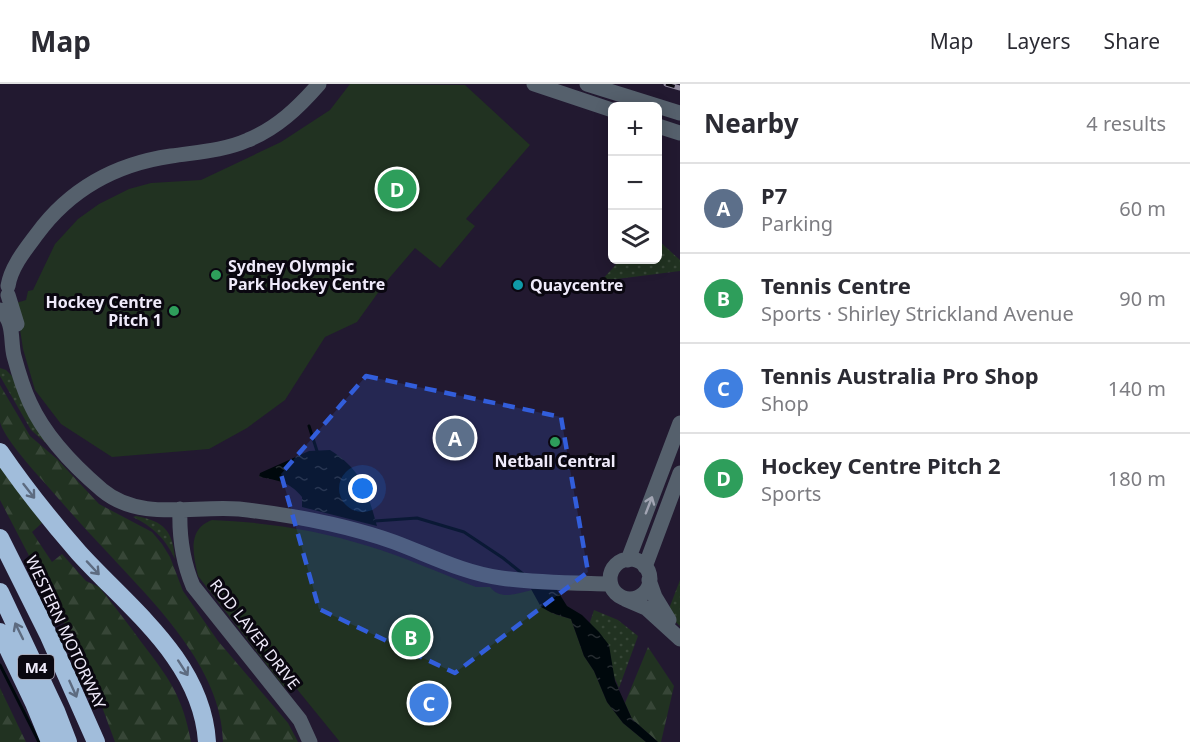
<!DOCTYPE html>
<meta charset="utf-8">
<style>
body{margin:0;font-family:"Noto Sans",sans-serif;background:#f7f7f7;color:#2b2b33}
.controls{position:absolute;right:18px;top:18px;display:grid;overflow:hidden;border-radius:9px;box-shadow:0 3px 15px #0003}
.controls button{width:54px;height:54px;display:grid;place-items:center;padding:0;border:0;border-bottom:2px solid #e1e1e2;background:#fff;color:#2b2b33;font:30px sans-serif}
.you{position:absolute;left:363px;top:405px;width:21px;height:21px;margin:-15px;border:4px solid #fff;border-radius:50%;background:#1a73e8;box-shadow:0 0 0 9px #1a73e833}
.badge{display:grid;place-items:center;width:39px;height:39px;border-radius:50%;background:#0f766e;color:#fff;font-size:20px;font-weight:700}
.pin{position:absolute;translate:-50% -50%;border:3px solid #fff;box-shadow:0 2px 6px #0006}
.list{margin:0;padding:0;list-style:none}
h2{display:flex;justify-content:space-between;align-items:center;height:78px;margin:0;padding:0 24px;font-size:26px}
h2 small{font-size:20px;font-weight:400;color:#7c7c81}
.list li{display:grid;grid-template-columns:39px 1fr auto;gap:18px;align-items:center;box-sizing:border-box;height:90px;padding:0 24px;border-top:2px solid #e1e1e2}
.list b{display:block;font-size:22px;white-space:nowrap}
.list p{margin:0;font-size:20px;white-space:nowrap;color:#7c7c81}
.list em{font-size:20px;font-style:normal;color:#7c7c81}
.icon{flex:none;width:33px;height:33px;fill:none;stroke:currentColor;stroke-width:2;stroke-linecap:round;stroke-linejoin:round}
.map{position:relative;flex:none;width:680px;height:658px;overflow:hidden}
header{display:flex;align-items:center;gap:36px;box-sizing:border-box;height:84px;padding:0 30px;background:#fff;border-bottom:2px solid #e1e1e2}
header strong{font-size:28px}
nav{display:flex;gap:33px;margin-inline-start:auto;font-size:21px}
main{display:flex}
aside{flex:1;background:#fff}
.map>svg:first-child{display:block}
.grass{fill:url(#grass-dots)}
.forest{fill:url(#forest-firs)}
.pitch{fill:#213221}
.water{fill:url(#water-ripples)}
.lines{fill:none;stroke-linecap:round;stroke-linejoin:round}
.stream{stroke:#00080c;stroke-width:3}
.minor{stroke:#55606c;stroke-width:15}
.highway{stroke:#a1bddb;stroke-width:18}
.rail-casing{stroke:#90899d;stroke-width:5}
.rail{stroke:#0a0710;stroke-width:3;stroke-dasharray:9;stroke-linecap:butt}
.oneway{stroke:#5d6b80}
.oneway2{stroke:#a2a5b3}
.marked{fill:#325edb;fill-opacity:0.2;stroke:#325edb;stroke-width:4.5;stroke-dasharray:12 8;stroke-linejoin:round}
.leisure-dot{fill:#2e9e5b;stroke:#0a0710;stroke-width:2}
.culture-dot{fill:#0f9aa8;stroke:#0a0710;stroke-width:2}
.labels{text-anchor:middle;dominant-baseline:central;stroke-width:6;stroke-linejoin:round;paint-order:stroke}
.shield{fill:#0a0710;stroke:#aaa6b4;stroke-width:1.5}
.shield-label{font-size:15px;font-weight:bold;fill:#efeafa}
.poi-label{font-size:16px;font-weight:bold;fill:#efeafa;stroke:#0a0710;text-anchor:start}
.street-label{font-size:16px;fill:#efeafa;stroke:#0a0710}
</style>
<header>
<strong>Map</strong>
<nav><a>Map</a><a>Layers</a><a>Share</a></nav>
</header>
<main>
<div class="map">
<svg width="680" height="658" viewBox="0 0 680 658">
<defs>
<pattern id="grass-dots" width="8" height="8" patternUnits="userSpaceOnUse" patternTransform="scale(1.5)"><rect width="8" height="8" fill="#213221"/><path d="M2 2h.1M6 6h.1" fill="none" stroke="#374637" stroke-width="1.8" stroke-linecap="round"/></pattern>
<pattern id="forest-firs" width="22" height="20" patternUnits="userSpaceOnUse" patternTransform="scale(1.5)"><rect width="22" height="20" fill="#213221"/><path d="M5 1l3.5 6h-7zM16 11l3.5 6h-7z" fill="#374637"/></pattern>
<pattern id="water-ripples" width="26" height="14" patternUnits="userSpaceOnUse" patternTransform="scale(1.5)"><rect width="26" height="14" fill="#00080c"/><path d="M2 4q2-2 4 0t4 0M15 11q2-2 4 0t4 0" fill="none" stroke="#262c30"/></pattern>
</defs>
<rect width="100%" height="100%" fill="#221930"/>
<path class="grass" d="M658,156L680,176V187L601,197L620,176H658Z
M0,284L6,286L14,294L55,367L31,346L0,292Z
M136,432C164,437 173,447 175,475C165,454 153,443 133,433Z
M680,496V542L667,530Z
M594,526L618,536L638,552L619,604L590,538Z"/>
<path class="forest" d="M0,301L30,352L57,375L99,420L152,448L162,460L170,473L183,507L218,557L288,639L298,658H223C222,584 154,519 107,468C85,445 64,421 43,397C32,385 3,352 0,338C0,327 0,313 0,301Z
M0,383L42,439L32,448L52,478L62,470L86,497L99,503C114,521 128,540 142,559C169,594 183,613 191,658H115L88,585L0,416Z
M648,563L674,602L661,658H658L632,635L625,619Z
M0,604L26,658H0Z"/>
<path class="pitch" d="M350,0L465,1L530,61L466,135L475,142L440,184L415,164L385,199L357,238L325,253L285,316L247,344L209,365L112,373L61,340L35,306L23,265L16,219L26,216L28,207L33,206L55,160L78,135L99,120L129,105L151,99L201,96L281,58L330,26Z
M212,436C265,438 318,446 368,462C404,473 440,489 476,503H490C501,517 517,509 532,506C547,529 544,527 571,535L584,572L594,587L607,618L623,639L646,658H340L292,599L284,603L198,492C193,470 187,445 212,436Z"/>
<path class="water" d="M330,366C363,387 367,407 377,442L302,423V413C290,398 277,396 259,393L260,389L309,367Z
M531,505L557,506L567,522L582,531L599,548L609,561L615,597L632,635L658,658H646L623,639L607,618L594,587L584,572L571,535L552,529L541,523Z"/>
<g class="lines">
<path class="stream" d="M309,342L317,367
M375,437L417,434L464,448L503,474L523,490
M0,581L39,658"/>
<path class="minor" d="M534,0L612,26
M587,0L680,29
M658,42L680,49
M8,202C11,183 25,166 37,150C70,105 116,80 171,72C197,68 223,67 248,56C277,44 298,24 319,0
M8,211L17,240
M0,226C15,238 10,256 14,272C18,287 23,304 30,319C45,352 75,383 102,406C140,438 194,421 239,425C292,431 343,440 394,458C429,471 463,489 501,494C535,499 576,499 610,500
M180,425C179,452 182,476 193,502L300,636L310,658
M610 495a20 20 0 1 1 40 0a20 20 0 1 1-40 0Z
M628,476L680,339
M645,483L680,389
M649,496L655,513L669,536
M625,515L646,524L680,555"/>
<path class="highway" d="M0,368C24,403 51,437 79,469C130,525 202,577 207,658
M0,454L49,552L96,658
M0,508L56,627L68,658
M0,548L34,619L50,658"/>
<defs>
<path id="rail" d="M666,0L680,4"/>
</defs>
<use href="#rail" class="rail-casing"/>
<use href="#rail" class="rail"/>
</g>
<defs><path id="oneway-shaft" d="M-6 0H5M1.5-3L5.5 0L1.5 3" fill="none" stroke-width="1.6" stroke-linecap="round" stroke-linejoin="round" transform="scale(1.5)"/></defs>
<g class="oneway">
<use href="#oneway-shaft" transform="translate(29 407) rotate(52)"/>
<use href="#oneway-shaft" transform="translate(93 484) rotate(47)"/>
<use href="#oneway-shaft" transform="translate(19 547) rotate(-116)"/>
<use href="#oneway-shaft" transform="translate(183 584) rotate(57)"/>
<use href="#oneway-shaft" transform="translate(73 605) rotate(66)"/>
</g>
<use class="oneway2" href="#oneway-shaft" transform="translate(649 421) rotate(-69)"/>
<path class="marked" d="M366,292L561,333L588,488L455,589L319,525L281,390Z"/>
<g class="leisure-dot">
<circle cx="216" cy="191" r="6"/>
<circle cx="174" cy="227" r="6"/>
<circle cx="555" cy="358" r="6"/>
</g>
<circle class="culture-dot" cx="518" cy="201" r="6"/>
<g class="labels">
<rect class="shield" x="18" y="571" width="36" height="24" rx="4.5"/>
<g class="shield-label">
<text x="36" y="583">M4</text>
</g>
<g class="poi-label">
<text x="228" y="182">Sydney Olympic<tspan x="228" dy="18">Park Hockey Centre</tspan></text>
<text x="530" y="201">Quaycentre</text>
<text x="162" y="218" text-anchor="end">Hockey Centre<tspan x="162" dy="18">Pitch 1</tspan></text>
<text x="555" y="377" text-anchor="middle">Netball Central</text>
</g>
<g class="street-label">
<text transform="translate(66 548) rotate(65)">WESTERN MOTORWAY</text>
<text transform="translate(255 550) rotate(52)">ROD LAVER DRIVE</text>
</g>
</g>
</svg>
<div class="controls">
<button>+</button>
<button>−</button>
<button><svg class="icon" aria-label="layers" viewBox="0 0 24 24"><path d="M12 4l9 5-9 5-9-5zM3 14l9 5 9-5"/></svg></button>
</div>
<div class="you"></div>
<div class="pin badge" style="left:455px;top:354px;background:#5c6f8a">A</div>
<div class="pin badge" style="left:411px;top:553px;background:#2e9e5b">B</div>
<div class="pin badge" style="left:429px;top:619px;background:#3f7fe0">C</div>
<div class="pin badge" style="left:397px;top:105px;background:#2e9e5b">D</div>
</div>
<aside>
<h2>Nearby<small>4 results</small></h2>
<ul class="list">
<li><span class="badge" style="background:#5c6f8a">A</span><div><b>P7</b><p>Parking</p></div><em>60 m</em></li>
<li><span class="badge" style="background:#2e9e5b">B</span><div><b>Tennis Centre</b><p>Sports · Shirley Strickland Avenue</p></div><em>90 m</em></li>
<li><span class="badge" style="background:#3f7fe0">C</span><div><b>Tennis Australia Pro Shop</b><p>Shop</p></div><em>140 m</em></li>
<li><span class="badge" style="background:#2e9e5b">D</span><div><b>Hockey Centre Pitch 2</b><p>Sports</p></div><em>180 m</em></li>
</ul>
</aside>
</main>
